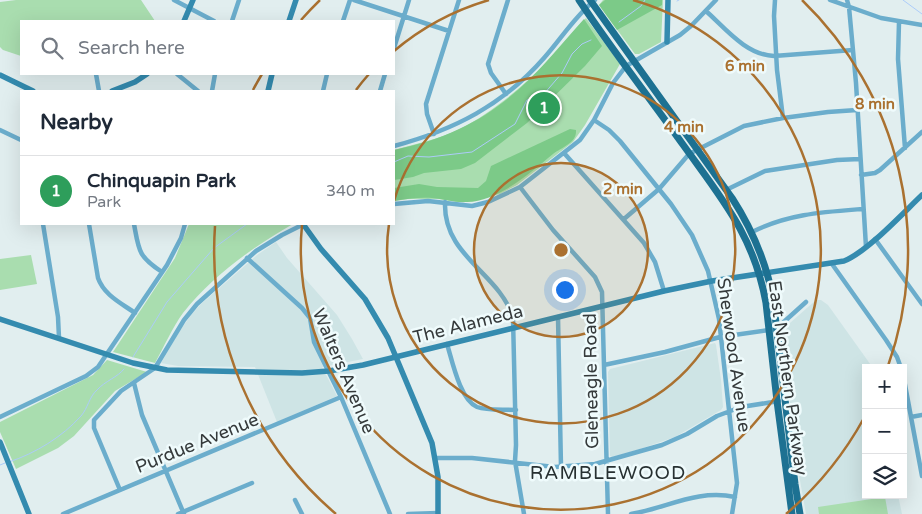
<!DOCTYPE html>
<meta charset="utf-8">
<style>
body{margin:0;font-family:"Varela Round",sans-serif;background:#f2f2f3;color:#1f2937}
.controls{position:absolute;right:15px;bottom:15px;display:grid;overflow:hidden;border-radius:0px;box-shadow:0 5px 20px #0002}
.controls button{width:45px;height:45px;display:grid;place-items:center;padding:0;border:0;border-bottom:1px solid #e0e1e3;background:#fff;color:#1f2937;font:25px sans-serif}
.you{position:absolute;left:564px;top:289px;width:18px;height:18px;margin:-12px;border:4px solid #fff;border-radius:50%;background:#1a73e8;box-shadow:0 0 0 8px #1a73e833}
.badge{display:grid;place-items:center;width:32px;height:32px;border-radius:50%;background:#0b8043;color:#fff;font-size:16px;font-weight:700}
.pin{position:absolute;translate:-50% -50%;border:2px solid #fff;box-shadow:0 1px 5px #0006}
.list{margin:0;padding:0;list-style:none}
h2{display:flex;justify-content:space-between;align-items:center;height:65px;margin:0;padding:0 20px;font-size:21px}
h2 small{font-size:16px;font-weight:400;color:#747a83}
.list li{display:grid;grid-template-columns:32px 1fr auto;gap:15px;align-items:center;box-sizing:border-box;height:70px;padding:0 20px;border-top:1px solid #e0e1e3}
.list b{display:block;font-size:19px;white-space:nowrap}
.list p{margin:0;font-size:16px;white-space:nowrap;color:#747a83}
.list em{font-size:16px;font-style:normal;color:#747a83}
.icon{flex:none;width:28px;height:28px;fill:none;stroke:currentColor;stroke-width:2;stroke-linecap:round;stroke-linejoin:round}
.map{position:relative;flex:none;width:922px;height:514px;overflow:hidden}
.search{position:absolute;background:#fff;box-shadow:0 5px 20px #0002;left:20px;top:20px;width:375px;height:55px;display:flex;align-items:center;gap:12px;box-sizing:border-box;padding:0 18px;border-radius:0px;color:#747a83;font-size:19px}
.panel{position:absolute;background:#fff;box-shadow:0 5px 20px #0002;left:20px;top:90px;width:375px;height:135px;border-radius:0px}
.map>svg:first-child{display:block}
.built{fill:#cee4e5}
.green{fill:#a9ddaf}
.forest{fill:#7cca88}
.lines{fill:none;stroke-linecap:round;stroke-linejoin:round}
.stream{stroke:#acccf9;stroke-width:1}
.street{stroke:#6badcc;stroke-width:4.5}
.secondary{stroke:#348baf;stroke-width:5.5}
.primary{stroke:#1d7192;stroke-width:7}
.ring{fill:none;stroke:#aa7130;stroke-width:2.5}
.labels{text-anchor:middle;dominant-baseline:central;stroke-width:5;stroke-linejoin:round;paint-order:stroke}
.street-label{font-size:18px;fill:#353a3b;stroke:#effbfc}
.neighbourhood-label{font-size:19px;letter-spacing:1px;fill:#273132;stroke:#effbfc}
.centre{fill:#aa7130;stroke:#effbfc;stroke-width:2.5}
.ring-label{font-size:15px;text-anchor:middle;font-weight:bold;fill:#aa7130;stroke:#effbfc;stroke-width:5;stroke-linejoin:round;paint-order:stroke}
</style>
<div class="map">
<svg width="922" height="514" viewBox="0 0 922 514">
<rect width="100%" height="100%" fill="#e1eeef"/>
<path class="built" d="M276,242L287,258L337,315L352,339L363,359L322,367L337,396L277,422L255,367L178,366L161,363L179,332L191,315L201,304L257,255Z
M816,300H821L828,305L873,368H866V495H898L902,514H806L796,458L782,330Z
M715,343L716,345L721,380L723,407L721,410L675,437L640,449L612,457L610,456L608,372L610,369Z"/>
<path class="green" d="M16,0H141L155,21H21V56L3,50L0,47V2Z
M603,0H663L661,42L639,54H635L599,5Z
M586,18L620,64L585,125L573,142L517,185L500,194L466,202L438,199H408L394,201V150C416,144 439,139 460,129C491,113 520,89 545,64C559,49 571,33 586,18Z
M189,224H293C253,247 212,276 183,313C172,328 164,347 155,363L113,352L175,258Z
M31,255L37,284L0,290V259Z
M107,360L147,372L115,391L74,436L58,448L16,469L0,432V422L93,375Z
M885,497L888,514H819L818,507Z"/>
<path class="forest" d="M605,0H662V5L617,30L599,5Z
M584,19L602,46L585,66L527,123L475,163L461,169L424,173L413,177L394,180V150C416,145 439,139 459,129C492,114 522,89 546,62C559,48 571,33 584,19Z
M570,129L576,130C577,143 562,147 553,154C530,173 499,201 467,202C455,203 444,199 432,198C420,197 406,199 394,201V188L419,184L437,187L478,188L486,181L491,166Z"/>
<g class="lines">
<path class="stream" d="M903,0L922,14
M677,1L679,0
M619,22L641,6L645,0
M394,162L408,156L429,157L472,152L515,124L527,100L543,95L562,73L572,54L582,44L591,40
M133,357L167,302L214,248L247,224
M9,462C36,453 62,437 81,416C88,408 89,397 97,390C105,381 118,377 124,369
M0,465L5,463"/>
<path class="street" d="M174,0L214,21
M354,0L449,31
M775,0L774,16L777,70L783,118
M830,0L881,18L922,25
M847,0L849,7L856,83L866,247
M706,11C725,28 746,55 774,56L853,50
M232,21L239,0
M343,21L350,0
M899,22L898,59L905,148
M394,48L409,0
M96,74L99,91
M177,74L198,91
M212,91L215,74
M323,91L327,74
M380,91L385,74
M506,94L491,73L488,64L508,0
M594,120L609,130L620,141L671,204L692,235L708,271L719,319L737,483L732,514
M0,130L21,140
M434,134L427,114L426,104L459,0
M394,146C454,130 503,105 544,58C561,39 575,16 595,0
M564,153L644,243L655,262L664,291
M861,175L875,173L880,170L922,132
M520,187L553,230L595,277L602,292L608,514
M726,190L765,171L837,160L860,159
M445,202C443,257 500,273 513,318L516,445L515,461L524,514
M394,204L428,201L472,206L488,202L520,187L580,140L594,120L613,83L626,66L680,35L691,26L716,0
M624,219L659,189L689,154L744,126L783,118L828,112L857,110
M43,224L58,317L59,338
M89,224L98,278C104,295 121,303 135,313
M134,224C139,251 138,256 162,272
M752,232C788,214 823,212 862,209
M875,239L922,304
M247,258L302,308L310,318L314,342L341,397L390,514
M832,264L886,340L897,357L901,368
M558,317L561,467
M447,344C452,360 460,400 477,407C488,411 503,409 516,410
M604,365L665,352L720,337L776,329L806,302
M903,374L922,476
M134,383L142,415L184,514
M0,417L86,376L98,367L167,265L181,238L185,224
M911,417L922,415
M436,458H472L555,467L595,464L662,445L687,434L717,416L741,407L779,401
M120,490L94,428V420L121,391L155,368L184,320L197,304L256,251L282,235L304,224
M295,500L302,514
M63,514L341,397
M178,514L252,483
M408,514L438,513
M631,514C667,508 697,489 735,497"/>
<path class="secondary" d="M184,21L193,0
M289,21L296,0
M667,42L668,0
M0,75L33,91
M112,91L135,82L147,74
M268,91L272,74
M303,224L321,249L365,299L388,338L432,443L438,477V514
M0,319L133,363L167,370L302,373L329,371L363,365L664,291L712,281L844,261C867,252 902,214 922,195
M0,442L29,514"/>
<path class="primary" d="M579,0C612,50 649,97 684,146C722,199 754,236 766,303L777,401L792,514
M590,0L732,198C752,229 766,262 773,298L795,484L800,514"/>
</g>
<circle cx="561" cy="250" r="87" fill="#aa7130" fill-opacity=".12"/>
<g class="ring">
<circle cx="561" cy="250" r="87"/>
<path d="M394 201A174 174 0 1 1 389 224"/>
<path d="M356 90A260 260 0 0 1 369 74M394 51A260 260 0 0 1 489 0M633 0A260 260 0 1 1 302 225"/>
<path d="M864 418A347 347 0 0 1 786 514M336 514A347 347 0 0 1 215 226M253 90A347 347 0 0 1 262 74M301 20A347 347 0 0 1 320 0M802 0A347 347 0 0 1 888 366"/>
</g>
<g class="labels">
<g class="street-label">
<text transform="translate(468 324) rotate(-14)">The Alameda</text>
<text transform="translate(734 355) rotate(82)">Sherwood Avenue</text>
<text transform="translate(344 371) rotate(67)">Walters Avenue</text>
<text transform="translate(788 378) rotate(82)">East Northern Parkway</text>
<text transform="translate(591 381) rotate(-91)">Gleneagle Road</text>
<text transform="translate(197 443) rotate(-22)">Purdue Avenue</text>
</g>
<g class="neighbourhood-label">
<text x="608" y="473">RAMBLEWOOD</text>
</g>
</g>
<circle cx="561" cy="250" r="8" class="centre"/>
<g class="ring-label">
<text x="745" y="71">6 min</text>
<text x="875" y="109">8 min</text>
<text x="684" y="132">4 min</text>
<text x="623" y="194">2 min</text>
</g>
</svg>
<div class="controls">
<button>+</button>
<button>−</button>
<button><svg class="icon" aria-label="layers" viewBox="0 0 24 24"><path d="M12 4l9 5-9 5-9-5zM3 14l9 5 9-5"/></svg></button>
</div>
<div class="you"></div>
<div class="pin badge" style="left:544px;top:108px;background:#2e9e5b">1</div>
<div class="search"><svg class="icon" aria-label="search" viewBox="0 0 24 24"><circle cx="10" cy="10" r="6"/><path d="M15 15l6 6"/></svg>Search here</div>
<section class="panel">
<h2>Nearby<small></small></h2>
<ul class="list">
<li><span class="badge" style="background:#2e9e5b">1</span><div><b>Chinquapin Park</b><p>Park</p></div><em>340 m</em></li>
</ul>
</section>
</div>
